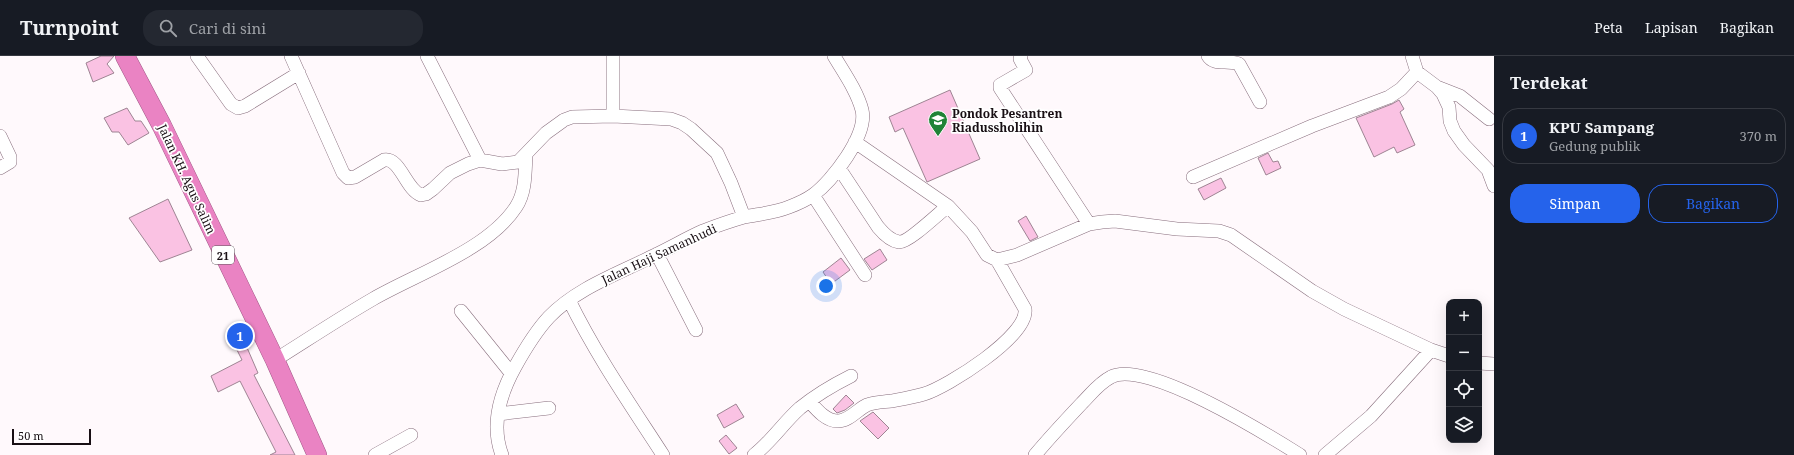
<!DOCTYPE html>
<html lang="id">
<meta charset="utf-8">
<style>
body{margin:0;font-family:"Noto Serif",serif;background:#242831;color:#f1f3f6}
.controls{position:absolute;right:12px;bottom:12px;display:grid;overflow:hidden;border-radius:8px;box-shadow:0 4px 16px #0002}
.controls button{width:36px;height:36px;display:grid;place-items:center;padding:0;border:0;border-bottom:1px solid #363941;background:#171b24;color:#f1f3f6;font:20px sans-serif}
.scale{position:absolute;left:12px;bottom:10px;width:79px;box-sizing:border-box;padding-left:4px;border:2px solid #180f14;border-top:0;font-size:11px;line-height:14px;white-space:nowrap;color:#180f14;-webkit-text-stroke:3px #fff;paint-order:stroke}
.you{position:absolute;left:826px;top:230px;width:14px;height:14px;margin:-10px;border:3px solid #fff;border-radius:50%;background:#1a73e8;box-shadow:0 0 0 6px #1a73e833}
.badge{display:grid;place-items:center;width:26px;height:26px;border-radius:50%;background:#2563eb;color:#fff;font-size:13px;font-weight:700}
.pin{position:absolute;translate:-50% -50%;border:2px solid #fff;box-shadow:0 1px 4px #0006}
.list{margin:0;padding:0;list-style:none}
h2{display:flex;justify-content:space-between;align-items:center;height:52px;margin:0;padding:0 16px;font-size:17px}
h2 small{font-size:13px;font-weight:400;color:#9ea1a6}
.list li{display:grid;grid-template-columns:26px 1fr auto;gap:12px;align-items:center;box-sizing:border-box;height:56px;margin:0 8px 8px;padding:0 8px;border:1px solid #363941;border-radius:16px}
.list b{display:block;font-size:15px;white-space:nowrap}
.list p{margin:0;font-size:13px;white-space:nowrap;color:#9ea1a6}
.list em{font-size:13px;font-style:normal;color:#9ea1a6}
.actions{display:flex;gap:8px;padding:12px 16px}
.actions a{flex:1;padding:9px 0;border:1px solid #2563eb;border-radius:16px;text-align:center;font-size:14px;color:#2563eb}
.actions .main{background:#2563eb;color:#fff}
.icon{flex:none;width:22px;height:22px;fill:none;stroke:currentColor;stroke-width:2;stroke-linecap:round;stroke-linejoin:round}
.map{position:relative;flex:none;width:1494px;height:399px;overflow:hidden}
header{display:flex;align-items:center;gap:24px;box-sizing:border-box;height:56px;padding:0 20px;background:#171b24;border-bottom:1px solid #363941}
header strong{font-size:19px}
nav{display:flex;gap:22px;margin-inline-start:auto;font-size:14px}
.search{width:280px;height:36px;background:#242831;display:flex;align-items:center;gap:10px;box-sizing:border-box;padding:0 14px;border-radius:16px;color:#9ea1a6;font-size:15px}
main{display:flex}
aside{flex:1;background:#171b24}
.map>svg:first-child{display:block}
.building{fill:#fac2e3;stroke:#9e8493}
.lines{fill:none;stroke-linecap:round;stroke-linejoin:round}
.minor-casing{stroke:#886e7d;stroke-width:14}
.highway-casing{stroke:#a05a86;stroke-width:20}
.minor{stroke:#fff;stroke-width:13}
.highway{stroke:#ea83c3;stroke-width:19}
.labels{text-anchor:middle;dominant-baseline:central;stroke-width:3.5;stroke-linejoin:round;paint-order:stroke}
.shield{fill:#fff;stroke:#5d575a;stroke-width:1}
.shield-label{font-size:11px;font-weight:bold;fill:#180f14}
.poi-label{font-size:12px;font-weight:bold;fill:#180f14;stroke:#fff;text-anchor:start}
.street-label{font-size:12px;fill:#180f14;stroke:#fff}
</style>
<header>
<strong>Turnpoint</strong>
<div class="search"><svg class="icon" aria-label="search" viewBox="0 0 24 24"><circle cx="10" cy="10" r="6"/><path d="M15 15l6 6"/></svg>Cari di sini</div>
<nav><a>Peta</a><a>Lapisan</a><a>Bagikan</a></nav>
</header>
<main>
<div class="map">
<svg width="1494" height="399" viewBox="0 0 1494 399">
<rect width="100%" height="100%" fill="#fff9fc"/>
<path class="building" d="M101,0H114L107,8L114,17L93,26L86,7Z
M950,34L980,103L927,126L903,72L895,76L889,61Z
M1399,44L1404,53L1400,56L1415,89L1397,97L1394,91L1374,101L1356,62L1392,48Z
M127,52L135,65H141L149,77L128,89L119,76H112L104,62Z
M1268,97L1273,106L1278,105L1281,112L1266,119L1258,102Z
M1221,122L1226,132L1204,144L1198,133Z
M168,143L192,194L160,206L129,162Z
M1026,160L1038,181L1030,185L1018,165Z
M880,193L887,204L872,214L864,203Z
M841,202L850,214L831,228L823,216Z
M245,270L252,283L245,287L258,317L254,319L295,399H270L276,396L240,325L218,336L211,320L242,304L229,278Z
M846,339L854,347L845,354L837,357L833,353Z
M736,348L744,361L724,372L717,359Z
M873,356L889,372L878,383L860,365Z
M726,379L737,392L729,398L719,385Z"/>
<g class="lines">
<defs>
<path id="minor" d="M197,0L231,48L238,52L245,50L299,17
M291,0L343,117L348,122L355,121L384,104C400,101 406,134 421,139L426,138L433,133L450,117L468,108L480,104L502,108L518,106L546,77L564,64L572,61L613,60L671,63L682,67L691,73L717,97L731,127L744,161
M427,0L480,104
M1021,0L1020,3L1026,14L1000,29V32L1089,168
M1208,0C1214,10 1228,3 1239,8L1260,46
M1412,0L1417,16L1437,31L1443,38L1449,51L1450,65L1454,75L1464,89L1488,114L1494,130
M1437,31L1460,40L1489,63
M613,60V0
M0,80L10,101V106L0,112
M855,86L948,150L972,176L987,199L997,204L1017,199L1089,168L1102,166L1115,165L1177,173L1219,175L1231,179L1312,235L1344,253L1431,294L1449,300
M839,112L878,171C883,177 891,185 899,186C908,187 939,157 948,150
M1193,121L1312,70L1389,41L1401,33L1417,16
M813,139L865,219
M657,198L696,274
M569,244C596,299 630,348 663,399
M461,255L511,317
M275,304C307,284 340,262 373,243C416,218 488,194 516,151C526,136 525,116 526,98
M1479,307L1494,308
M809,345C817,354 826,365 838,365C849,365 858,353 867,349C875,346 883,346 891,345C902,343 914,341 924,338C947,331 1029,280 1025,253L997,204
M498,358L549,352
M375,399L411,379
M502,399C491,370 500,338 515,311C525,293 535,276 549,261C576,233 615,219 649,202C667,194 685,183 703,175C716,170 730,165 744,161C759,158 774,157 789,151C797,148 806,144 813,139C832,125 868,79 862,54C857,35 844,17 834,0
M754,399C772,385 784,366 800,352C816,339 833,329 851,320
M1035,399C1050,381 1066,364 1082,347C1091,338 1099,327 1111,321C1145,302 1268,379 1300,399
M1325,399L1371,360L1431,294"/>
<path id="highway" d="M125,0L162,70L275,304L317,399"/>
</defs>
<use href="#minor" class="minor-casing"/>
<use href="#highway" class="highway-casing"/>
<use href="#minor" class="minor"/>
<use href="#highway" class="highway"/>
</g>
<defs>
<symbol id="school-pin" viewBox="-11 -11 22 30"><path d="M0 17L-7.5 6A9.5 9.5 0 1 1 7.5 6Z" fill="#208337" stroke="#fff"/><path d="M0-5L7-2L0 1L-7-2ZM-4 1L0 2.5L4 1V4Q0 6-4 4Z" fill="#fff"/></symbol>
</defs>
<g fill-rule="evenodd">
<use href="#school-pin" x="927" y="53" width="22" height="30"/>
</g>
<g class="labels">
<rect class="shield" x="212" y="190" width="22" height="18" rx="3"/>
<g class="shield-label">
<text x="223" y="199">21</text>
</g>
<g class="poi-label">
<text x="952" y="57">Pondok Pesantren<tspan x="952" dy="14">Riadussholihin</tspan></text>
</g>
<g class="street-label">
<text transform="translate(187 123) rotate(65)">Jalan KH. Agus Salim</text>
<text transform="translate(659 198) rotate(-25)">Jalan Haji Samanhudi</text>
</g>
</g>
</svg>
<div class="controls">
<button>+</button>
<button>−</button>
<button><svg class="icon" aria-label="locate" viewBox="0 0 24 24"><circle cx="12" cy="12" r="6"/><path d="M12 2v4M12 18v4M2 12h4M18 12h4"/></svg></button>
<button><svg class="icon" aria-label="layers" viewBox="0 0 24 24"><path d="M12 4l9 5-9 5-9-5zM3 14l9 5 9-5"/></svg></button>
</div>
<div class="scale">50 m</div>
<div class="you"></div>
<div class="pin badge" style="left:240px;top:280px">1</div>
</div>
<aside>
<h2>Terdekat<small></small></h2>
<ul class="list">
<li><span class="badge">1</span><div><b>KPU Sampang</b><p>Gedung publik</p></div><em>370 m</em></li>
</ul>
<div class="actions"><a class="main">Simpan</a><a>Bagikan</a></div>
</aside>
</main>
